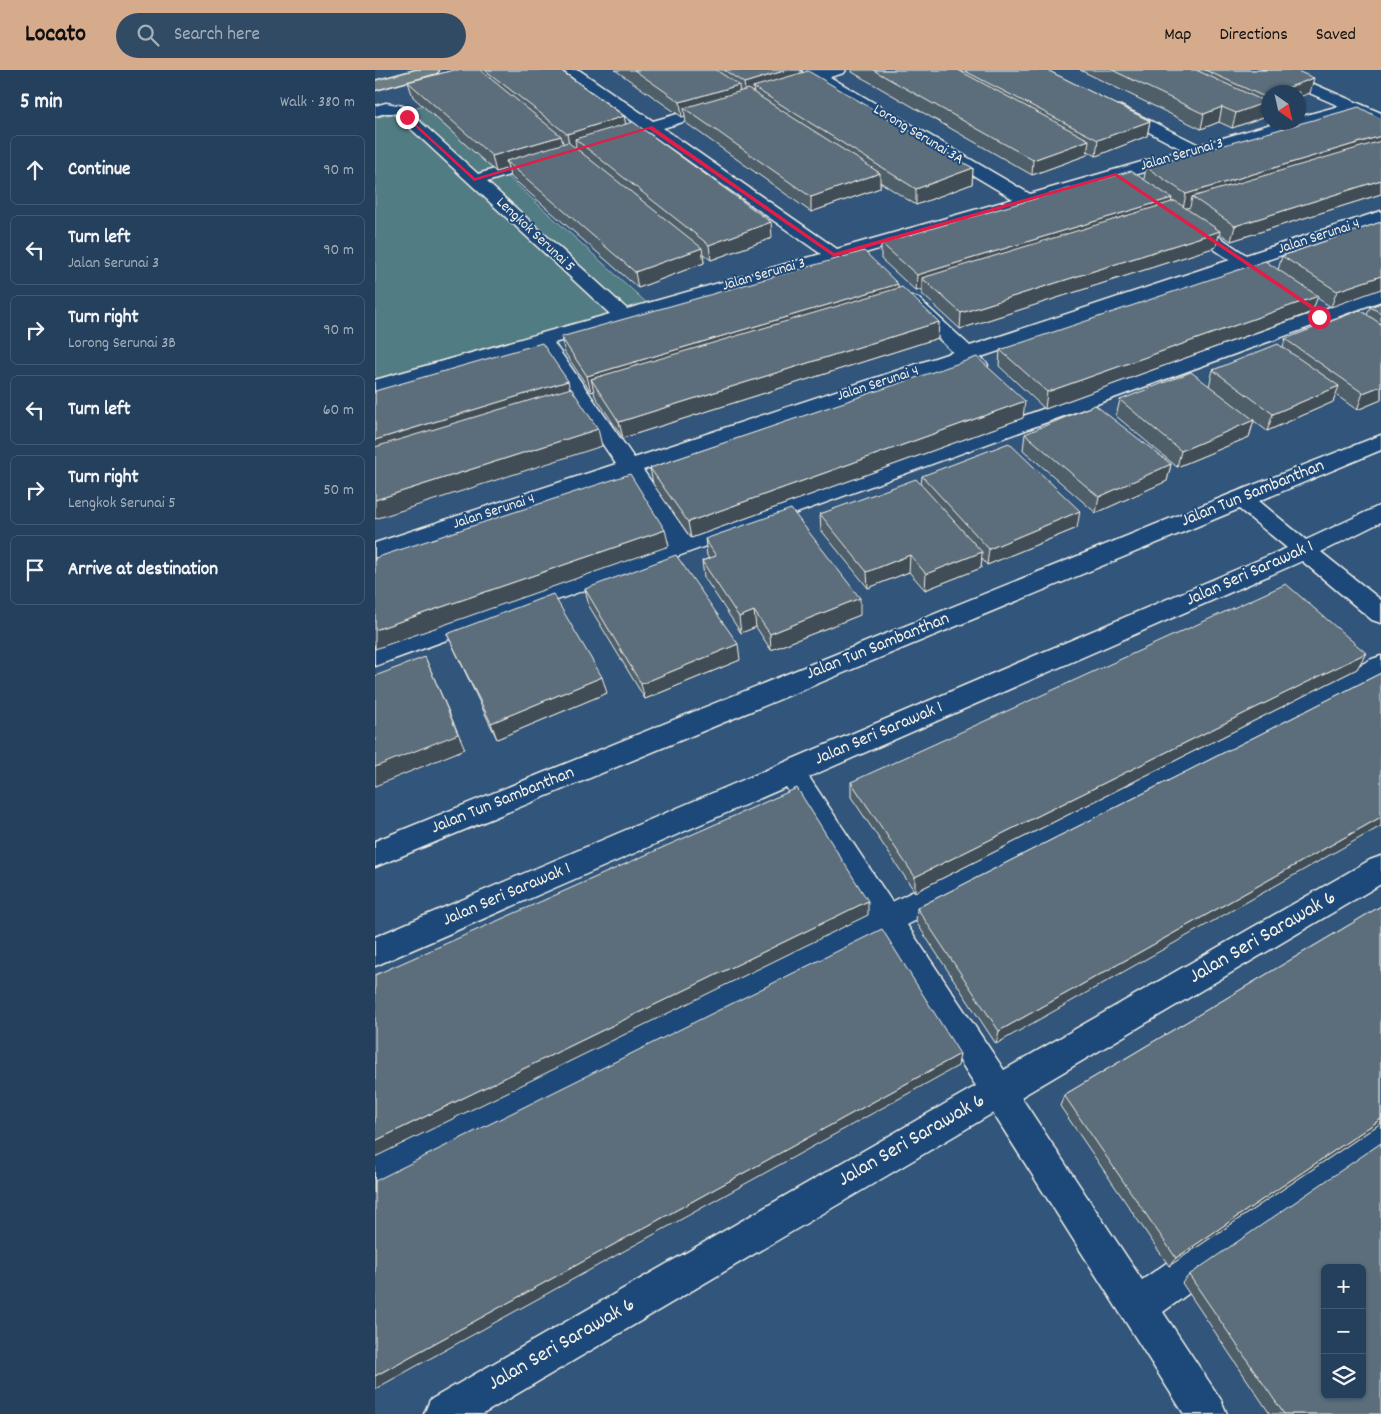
<!DOCTYPE html>
<meta charset="utf-8">
<style>
body{margin:0;font-family:Dekko,sans-serif;background:#314b65;color:#f1f3f6}
.controls{position:absolute;right:15px;bottom:15px;display:grid;overflow:hidden;border-radius:8px;box-shadow:0 1px 4px #0004}
.controls button{width:45px;height:45px;display:grid;place-items:center;padding:0;border:0;border-bottom:1px solid #425972;background:#25405c;color:#f1f3f6;font:25px sans-serif}
.compass{position:absolute;left:886px;top:15px;width:45px;height:45px;border-radius:50%;background:#25405c;box-shadow:0 1px 4px #0004;rotate:146deg}
.stop{position:absolute;width:15px;height:15px;margin:-11px;border:4px solid #e11d48;border-radius:50%;background:#fff}
.stop.end{background:#e11d48;border-color:#fff;box-shadow:0 1px 5px #0008}
.list{margin:0;padding:0;list-style:none}
h2{display:flex;justify-content:space-between;align-items:center;height:65px;margin:0;padding:0 20px;font-size:21px}
h2 small{font-size:16px;font-weight:400;color:#a3afbb}
.list li{display:grid;grid-template-columns:32px 1fr auto;gap:15px;align-items:center;box-sizing:border-box;height:70px;margin:0 10px 10px;padding:0 10px;border:1px solid #425972;border-radius:8px}
.list b{display:block;font-size:19px;white-space:nowrap}
.list p{margin:0;font-size:16px;white-space:nowrap;color:#a3afbb}
.list em{font-size:16px;font-style:normal;color:#a3afbb}
.icon{flex:none;width:28px;height:28px;fill:none;stroke:currentColor;stroke-width:2;stroke-linecap:round;stroke-linejoin:round}
.map{position:relative;flex:none;width:1006px;height:1344px;overflow:hidden}
header{display:flex;align-items:center;gap:30px;box-sizing:border-box;height:70px;padding:0 25px;background:#d6ab8b;color:#111}
header strong{font-size:24px}
nav{display:flex;gap:28px;margin-inline-start:auto;font-size:18px}
.search{width:350px;height:45px;background:#314b65;display:flex;align-items:center;gap:12px;box-sizing:border-box;padding:0 18px;border-radius:28px;color:#a3afbb;font-size:19px}
main{display:flex}
aside{flex:1;background:#25405c}
.map>svg:first-child{display:block}
.green{fill:#517b83;stroke:#a2b6b6}
.lines{fill:none;stroke-linecap:round;stroke-linejoin:round}
.minor-casing{stroke:#f4f1e8;stroke-width:3}
.major-casing{stroke:#f4f1e8;stroke-width:3}
.minor{fill:#1f4a7a;fill-rule:evenodd}
.major{fill:#6c7e84;fill-rule:evenodd}
.wall{fill:#4f5f6b;stroke:#f4f1e8}
.shaded-wall{fill:#404d57;stroke:#f4f1e8}
.building{fill:#5c6e7c;stroke:#f4f1e8;fill-rule:evenodd}
.route{fill:#e11d48}
.labels{text-anchor:middle;dominant-baseline:central;stroke-width:4;stroke-linejoin:round;paint-order:stroke}
.far-street-label{font-size:15px;fill:#f4f1e8;stroke:#1f4a7a}
.street-label{font-size:18px;fill:#f4f1e8;stroke:#1f4a7a}
.near-street-label{font-size:21px;fill:#f4f1e8;stroke:#1f4a7a}
</style>
<header>
<strong>Locato</strong>
<div class="search"><svg class="icon" aria-label="search" viewBox="0 0 24 24"><circle cx="10" cy="10" r="6"/><path d="M15 15l6 6"/></svg>Search here</div>
<nav><a>Map</a><a>Directions</a><a>Saved</a></nav>
</header>
<main>
<aside>
<h2>5 min<small>Walk · 380 m</small></h2>
<ul class="list">
<li><svg class="icon" aria-label="ahead" viewBox="0 0 24 24"><path d="M12 20V5M6 11l6-6 6 6"/></svg><div><b>Continue</b></div><em>90 m</em></li>
<li><svg class="icon" aria-label="left" viewBox="0 0 24 24"><path d="M17 20v-9H6M10 6l-5 5 5 5"/></svg><div><b>Turn left</b><p>Jalan Serunai 3</p></div><em>90 m</em></li>
<li><svg class="icon" aria-label="right" viewBox="0 0 24 24"><path d="M7 20v-9h11M14 6l5 5-5 5"/></svg><div><b>Turn right</b><p>Lorong Serunai 3B</p></div><em>90 m</em></li>
<li><svg class="icon" aria-label="left" viewBox="0 0 24 24"><path d="M17 20v-9H6M10 6l-5 5 5 5"/></svg><div><b>Turn left</b></div><em>60 m</em></li>
<li><svg class="icon" aria-label="right" viewBox="0 0 24 24"><path d="M7 20v-9h11M14 6l5 5-5 5"/></svg><div><b>Turn right</b><p>Lengkok Serunai 5</p></div><em>50 m</em></li>
<li><svg class="icon" aria-label="arrive" viewBox="0 0 24 24"><path d="M6 21V4h12l-3 4 3 4H6"/></svg><div><b>Arrive at destination</b></div></li>
</ul>
</aside>
<div class="map">
<svg width="1006" height="1344" viewBox="0 0 1006 1344">
<rect width="100%" height="100%" fill="#31557b"/>
<filter id="ink" filterUnits="userSpaceOnUse"><feTurbulence type="fractalNoise" baseFrequency=".02" numOctaves="2"/><feDisplacementMap in="SourceGraphic" scale="10" xChannelSelector="R" yChannelSelector="G"/><feConvolveMatrix kernelMatrix="1 2 1 2 8 2 1 2 1" color-interpolation-filters="sRGB"/></filter>
<g filter="url(#ink)">
<path class="green" d="M53,34L274,235L3,309L0,305V48Z"/>
<g class="lines">
<defs>
<path id="minor" d="M187,0H204L278,51L341,33H351L354,36L351,39L288,58L462,179L638,129L442,12L406,22L401,21L399,18L401,15L431,5L427,0H471L469,3L455,7L655,124L808,80L736,42L733,39L736,36H746L824,75L903,52H924V47L964,36L889,3L887,0H906L1006,43V54L977,42L179,273L259,388L578,282L529,236L527,232L529,228L536,226L543,228L595,276L855,190L805,156L802,152L805,148L811,147L817,148L871,185L1006,141V152L883,193L890,200L887,204C879,206 874,204 867,199L606,287L613,295L610,299C600,302 596,299 589,292L268,400L313,465L1006,219V231L0,596V576L294,472L250,407L0,490V473L241,394L162,277L0,322V310L235,244L19,43H11L0,46V36L11,33L28,36L103,104L163,86H175L177,89L175,92L112,112L252,239L446,184L273,62L231,75L225,73L223,70L225,67L263,55Z
M1006,365V380L884,431L931,470L1006,435V452L946,482L1006,530V553L997,550L927,491L434,707L517,832L997,589L1006,586V608L532,855L629,1000L995,790L1006,786V814L646,1027L767,1210L994,1052L1006,1046V1085L788,1242L846,1330L852,1344H809L618,1043L108,1344H49L55,1330L601,1016L506,868L0,1122V1085L492,845L411,717L0,896V867L912,478L864,439L0,797V771L858,423Z"/>
<path id="major" d="M41,0H64L62,3L0,20V11Z"/>
</defs>
<use href="#minor" class="minor-casing"/>
<use href="#major" class="major-casing"/>
<use href="#minor" class="minor"/>
<use href="#major" class="major"/>
</g>
<path class="wall" d="M79,0H185L249,46L250,54L397,168L336,190L328,184L329,193L263,218L135,106L133,98L121,102L38,27L33,12Z
M240,0H426V3L598,98L597,114L541,135L505,112V118L436,142L311,53L310,46L307,47Z
M477,0H672L775,51L772,66L721,86L713,81L712,85L657,105L477,2Z
M705,0H920L935,23L894,22V39L889,40L888,47L857,58L844,52L826,59Z
M1006,49V124L856,171L844,163L841,177L585,259L547,224V219L541,221L506,189V173L769,109L771,97Z
M1006,152L956,237L942,228L937,242L670,339L624,296L625,280L903,200L907,186Z
M523,218L564,252L563,268L248,368L220,326L219,321L216,322L190,283L186,267Z
M1006,233V330L982,340L961,325L958,332L892,361L879,351L874,367L802,397L741,346L745,330L834,316L838,300L908,277L910,269L992,245L995,237Z
M648,348L316,468L278,414L275,398Z
M650,364L796,394L792,411L721,443L648,380Z
M547,406L702,458L612,495L607,489L606,498L550,520L534,502L493,518L446,460L445,444L546,415Z
M330,469L485,545L396,580L381,557L366,563L329,507L327,491L334,488L332,486Z
M210,519L365,590L270,629L214,536Z
M72,564L232,623L122,669Z
M991,583L982,599L540,822L476,727V712Z
M1006,603L621,974L541,852L542,838Z
M1006,836V1053L794,1196L685,1036L689,1025Z
M814,1205L1006,1344H895L807,1213Z"/>
<path class="shaded-wall" d="M412,0H426V10L378,17L379,25L371,27L369,13Z
M939,8L935,23L924,27V22H901Z
M364,15L365,29L309,38L310,46L307,47L305,32Z
M894,25V39L889,40L888,47L857,58L861,43L888,33L890,27Z
M847,37L844,52L826,59L829,44Z
M249,46L252,61L200,69L201,77L195,79L192,64Z
M775,51L772,66L721,86L723,70Z
M186,66L190,81L131,91L133,98L121,102L117,86Z
M1006,66V79L817,127L815,137L808,139L811,124Z
M714,70L712,85L657,105L658,90Z
M598,98L597,114L541,135V119Z
M505,103V118L436,142V127Z
M1006,110V124L856,171L860,156Z
M797,128L794,144L547,208V219L541,221L542,205Z
M396,152L397,168L336,190L334,175Z
M845,161L841,177L585,259L586,243Z
M327,178L329,193L263,218L260,202Z
M1006,206V219L956,237L962,221Z
M523,214V230L216,309L219,321L216,322L212,306Z
M943,226L937,242L670,339L672,322Z
M564,252L563,268L248,368L244,352Z
M193,311L197,328L0,388V370Z
M964,316L958,332L892,361L898,344Z
M1006,316V330L982,340L988,323Z
M650,331L648,348L316,468L313,452Z
M879,350L874,367L802,397L806,381Z
M223,359L227,376L0,449V430Z
M796,394L792,411L721,443L724,427Z
M705,441L702,458L612,495L614,479Z
M290,460L294,476L0,579V560Z
M607,482L606,498L550,520L551,504Z
M535,485L534,502L493,518L492,502Z
M485,528V545L396,580L395,564Z
M379,541L381,557L366,563L364,547Z
M363,574L365,590L270,629L266,614Z
M991,583L982,599L540,822V807Z
M50,587L90,679L0,716V697Z
M227,607L232,623L122,669L116,653Z
M1006,747V756L621,974L624,961Z
M493,831V845L0,1087V1071Z
M585,984L583,996L0,1319V1306Z
M1006,1049V1053L794,1196L801,1188Z"/>
<path class="building" d="M79,0H105L186,66L117,86L33,12Z
M110,0H185L249,46L192,64Z
M259,0H341L364,15L305,32Z
M349,0H412L369,13Z
M498,0H583L714,70L658,90Z
M588,0H672L775,51L723,70Z
M737,0H821L891,32L861,43L847,37L829,44Z
M830,0H920L939,8L901,22H894V25L890,27Z
M433,1L598,98L541,119L378,17Z
M373,19L505,103L436,127L309,38Z
M984,37L1006,49V66L811,124L771,97Z
M258,52L396,152L334,175L200,69Z
M1006,71V110L860,156L817,127Z
M193,72L327,178L260,202L131,91Z
M756,101L797,128L542,205L506,173Z
M800,131L845,161L586,243L547,208Z
M1006,152V206L962,221L907,186Z
M489,181L523,214L212,306L186,267Z
M890,191L943,226L672,322L625,280Z
M527,217L564,252L244,352L216,309Z
M1006,233V243L995,237Z
M985,240L1006,254V316L988,323L910,269Z
M167,273L193,311L0,370V321Z
M903,274L964,316L898,344L838,300Z
M602,287L650,331L313,452L275,398Z
M816,302L879,350L806,381L745,330Z
M196,318L223,359L0,430V377Z
M720,335L796,394L724,427L650,364Z
M634,373L705,441L614,479L547,406Z
M255,404L290,460L0,560V488Z
M541,409L607,482L551,504L535,485L492,502L445,444Z
M416,439L485,528L395,564L379,541L364,547L327,491L341,486L330,469Z
M301,485L363,574L266,614L210,519Z
M911,514L991,583L540,807L476,712Z
M178,524L227,607L116,653L72,564Z
M50,587L83,664L0,697V606Z
M1006,603V747L624,961L542,838Z
M422,718L493,831L0,1071V905Z
M1006,836V1049L801,1188L689,1025Z
M507,859L585,984L0,1306V1111Z
M1006,1073V1344H909L814,1205ZM950,1198H987V1325H950Z"/>
</g>
<path class="route" d="M32,46L100,108L277,56L459,183L741,103L952,245L942,248L945,245L740,106L459,187L274,59L99,111L31,48Z"/>
<g class="labels">
<g class="far-street-label">
<text transform="translate(543 65) rotate(31)">Lorong Serunai 3A</text>
<text transform="translate(807 85) rotate(-16)">Jalan Serunai 3</text>
<text transform="translate(160 165) rotate(43)">Lengkok Serunai 5</text>
<text transform="translate(944 167) rotate(-18)">Jalan Serunai 4</text>
<text transform="translate(389 205) rotate(-16)">Jalan Serunai 3</text>
<text transform="translate(503 314) rotate(-18)">Jalan Serunai 4</text>
<text transform="translate(119 442) rotate(-18)">Jalan Serunai 4</text>
</g>
<g class="street-label">
<text transform="translate(878 424) rotate(-22)">Jalan Tun Sambanthan</text>
<text transform="translate(875 504) rotate(-24)">Jalan Seri Sarawak 1</text>
<text transform="translate(503 577) rotate(-22)">Jalan Tun Sambanthan</text>
<text transform="translate(504 664) rotate(-23)">Jalan Seri Sarawak 1</text>
<text transform="translate(128 731) rotate(-22)">Jalan Tun Sambanthan</text>
<text transform="translate(132 825) rotate(-23)">Jalan Seri Sarawak 1</text>
</g>
<g class="near-street-label">
<text transform="translate(888 868) rotate(-30)">Jalan Seri Sarawak 6</text>
<text transform="translate(537 1071) rotate(-30)">Jalan Seri Sarawak 6</text>
<text transform="translate(187 1275) rotate(-30)">Jalan Seri Sarawak 6</text>
</g>
</g>
</svg>
<div class="controls">
<button>+</button>
<button>−</button>
<button><svg class="icon" aria-label="layers" viewBox="0 0 24 24"><path d="M12 4l9 5-9 5-9-5zM3 14l9 5 9-5"/></svg></button>
</div>
<svg class="compass" viewBox="-18 -18 36 36"><path d="M0-13l5 13h-10z" fill="#e53935"/><path d="M0 13l5-13h-10z" fill="#a3afbb"/></svg>
<div class="stop" style="left:944px;top:247px"></div>
<div class="stop end" style="left:32px;top:47px"></div>
</div>
</main>
